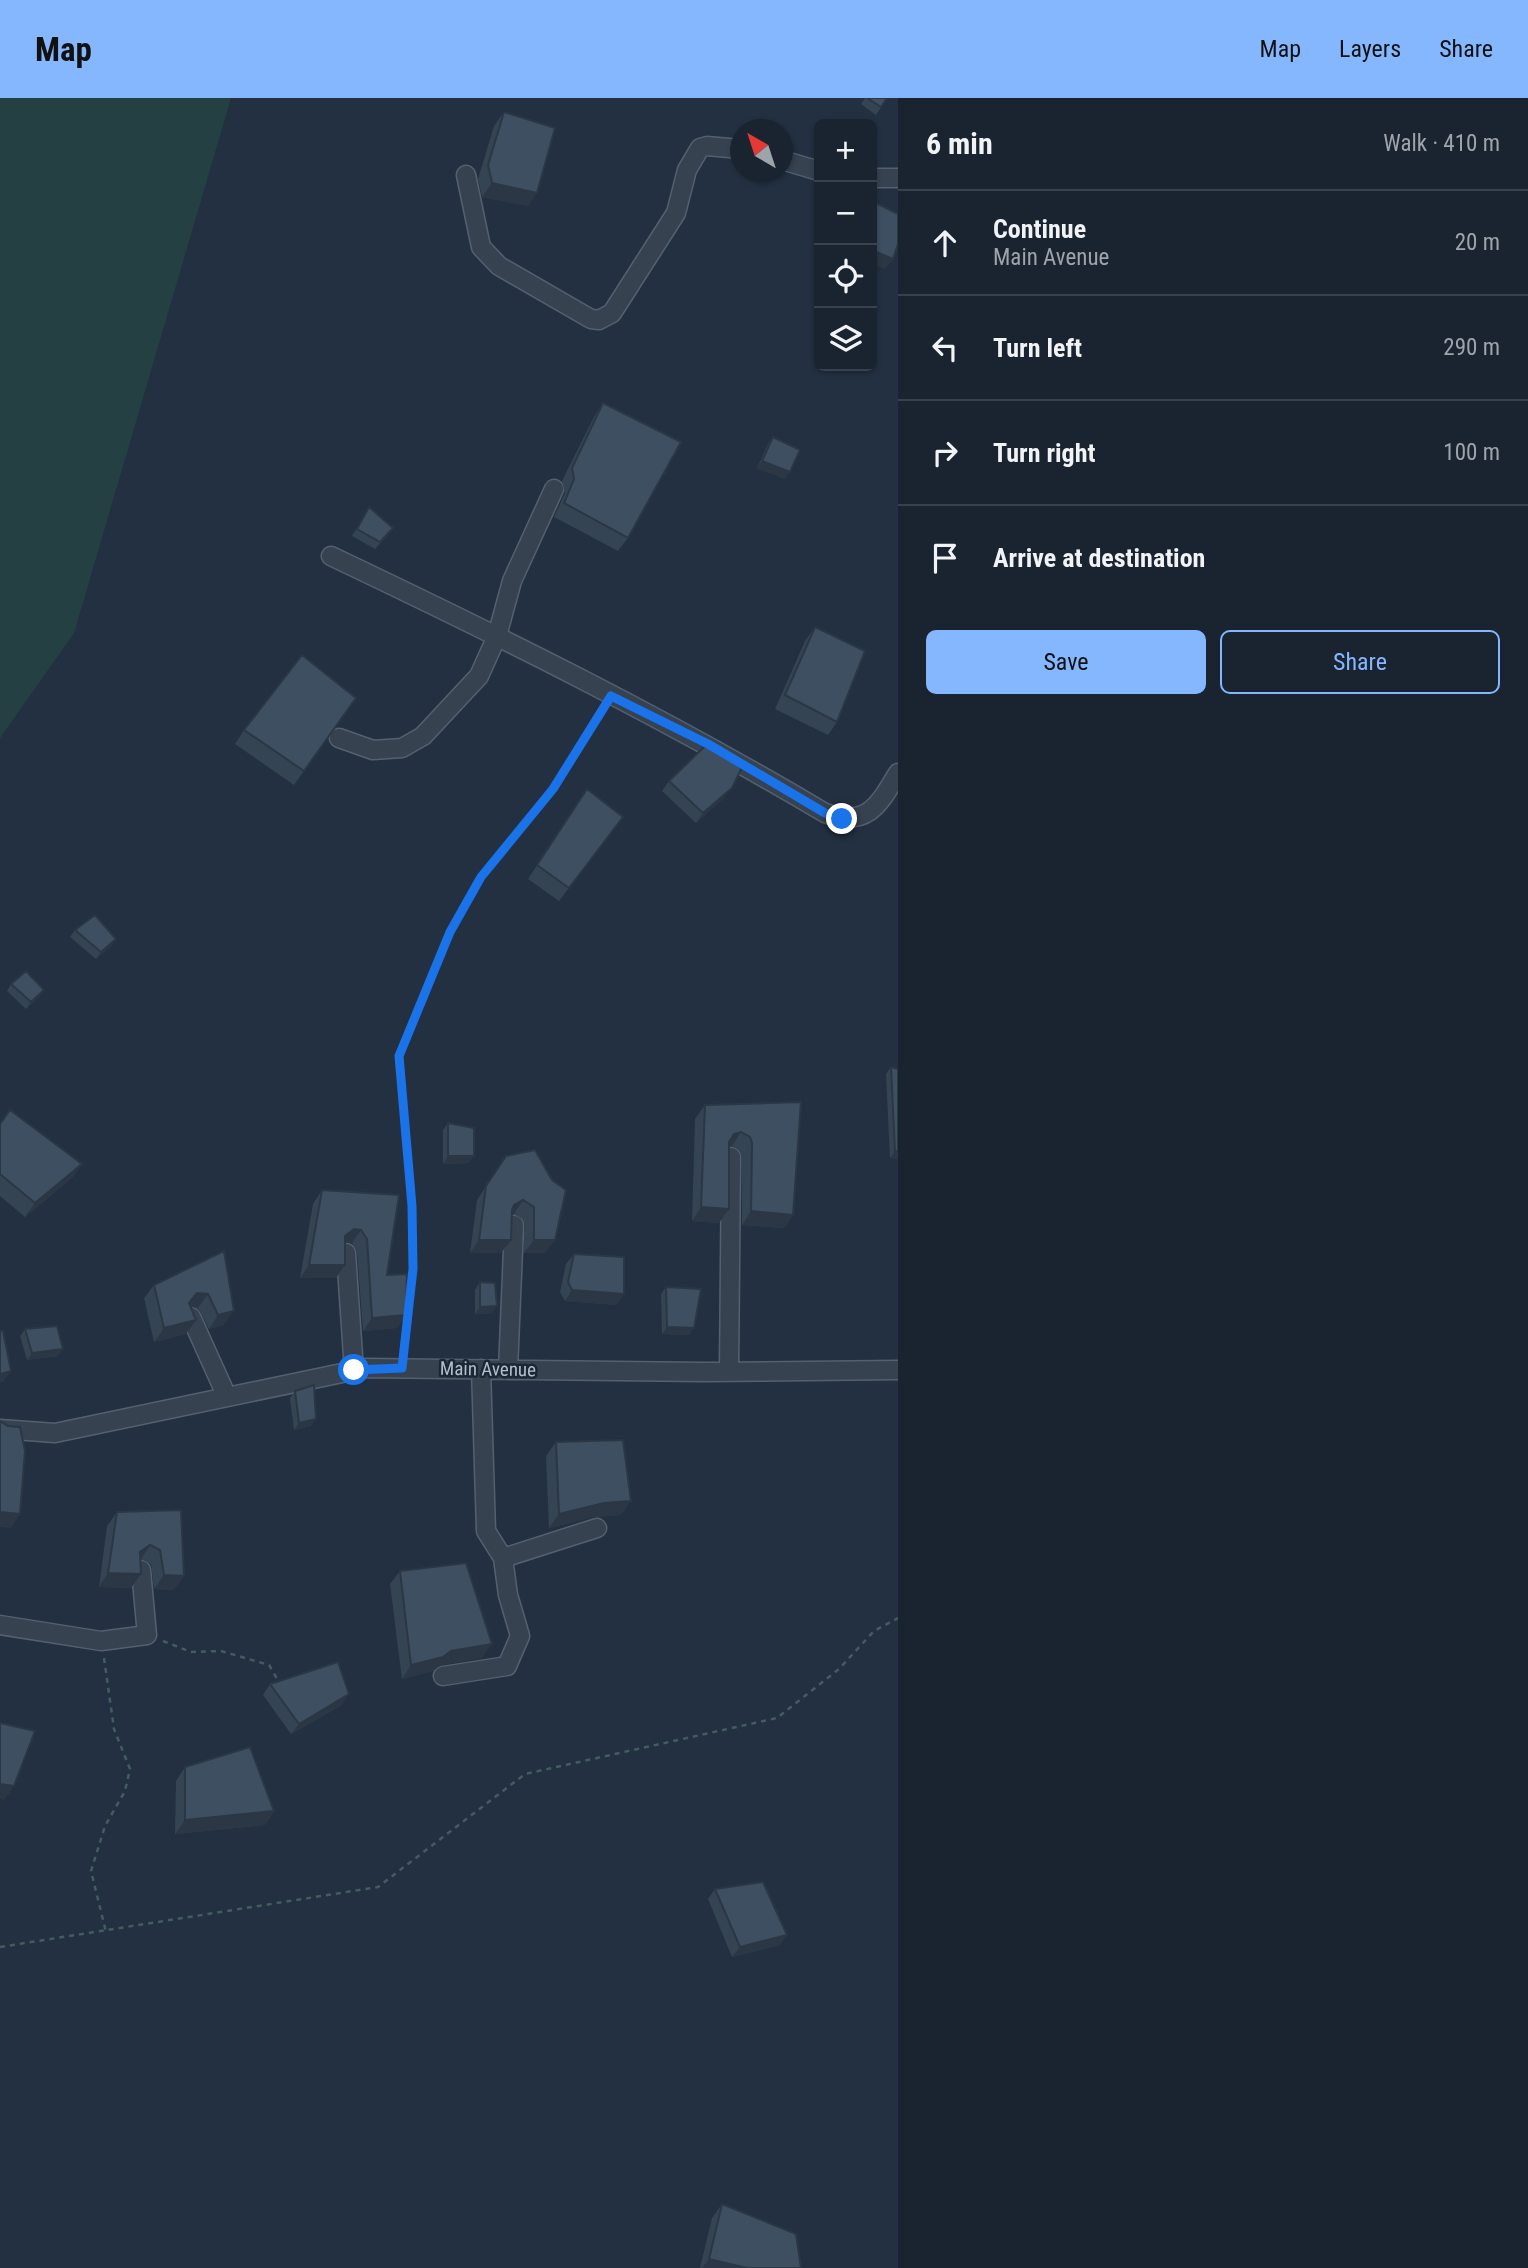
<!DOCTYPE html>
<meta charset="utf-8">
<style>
body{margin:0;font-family:"Roboto Condensed",sans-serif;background:#27303d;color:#f1f3f6}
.controls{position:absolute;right:21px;top:21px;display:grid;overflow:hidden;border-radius:10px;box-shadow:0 2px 5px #0004}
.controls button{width:63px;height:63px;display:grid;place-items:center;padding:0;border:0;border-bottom:2px solid #38414d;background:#1a2431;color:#f1f3f6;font:35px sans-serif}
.compass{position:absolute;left:730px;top:21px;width:63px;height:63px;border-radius:50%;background:#1a2431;box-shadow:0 2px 5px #0004;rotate:321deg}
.stop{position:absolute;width:21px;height:21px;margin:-16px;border:5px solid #1a73e8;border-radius:50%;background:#fff}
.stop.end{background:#1a73e8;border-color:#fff;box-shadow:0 2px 7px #0008}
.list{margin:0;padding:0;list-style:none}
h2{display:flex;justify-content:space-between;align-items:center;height:91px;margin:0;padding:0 28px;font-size:30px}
h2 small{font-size:23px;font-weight:400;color:#9fa4ab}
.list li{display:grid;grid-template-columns:46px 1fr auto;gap:21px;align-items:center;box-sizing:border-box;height:105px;padding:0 28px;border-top:2px solid #38414d}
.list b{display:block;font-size:26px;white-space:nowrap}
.list p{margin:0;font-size:23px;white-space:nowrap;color:#9fa4ab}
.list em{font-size:23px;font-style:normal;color:#9fa4ab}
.actions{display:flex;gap:14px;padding:21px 28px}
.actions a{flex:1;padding:16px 0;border:2px solid #85b7ff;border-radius:10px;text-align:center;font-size:24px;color:#85b7ff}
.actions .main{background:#85b7ff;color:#111}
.icon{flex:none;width:38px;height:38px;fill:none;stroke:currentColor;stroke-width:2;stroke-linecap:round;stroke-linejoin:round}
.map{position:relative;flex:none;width:898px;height:2170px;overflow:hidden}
header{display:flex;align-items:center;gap:42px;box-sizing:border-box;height:98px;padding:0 35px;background:#85b7ff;color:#111}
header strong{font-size:33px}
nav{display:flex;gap:38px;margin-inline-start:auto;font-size:24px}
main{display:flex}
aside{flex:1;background:#1a2431}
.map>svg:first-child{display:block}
.green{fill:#244042}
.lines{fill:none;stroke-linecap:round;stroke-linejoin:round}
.street-casing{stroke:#55606f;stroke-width:21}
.path{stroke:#435d5f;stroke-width:2.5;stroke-dasharray:5 5;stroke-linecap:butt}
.street{stroke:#374251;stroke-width:18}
.wall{fill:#354453}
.shaded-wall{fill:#2b3744}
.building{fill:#3e4f61;stroke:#2b3744;stroke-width:2}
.route{stroke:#1a73e8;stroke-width:9}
.labels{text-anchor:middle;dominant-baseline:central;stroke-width:5;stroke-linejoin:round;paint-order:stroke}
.street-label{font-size:19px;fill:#b3bdcc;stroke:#1c2736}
</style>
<header>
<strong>Map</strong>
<nav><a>Map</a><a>Layers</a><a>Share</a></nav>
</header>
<main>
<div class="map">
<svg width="898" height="2170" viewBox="0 0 898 2170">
<rect width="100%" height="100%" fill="#223041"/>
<path class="green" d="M0,0H231L74,535L0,640Z"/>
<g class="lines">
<defs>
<path id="street" d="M782,62L819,73
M466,77L481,149L499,168L591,221L599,222L612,215L676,115L687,72L700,50L707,48L740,51
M872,80H898
M331,458C499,538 665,620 825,715C867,730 879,707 898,675
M339,640L373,652L402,650L423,638L479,578L497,538L512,483L554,391
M346,1155L354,1273
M191,1219L227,1299
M508,1272L514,1127
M729,1274L731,1059
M0,1331L55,1335L366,1270L704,1274L898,1272
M503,1460L597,1430
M0,1527L101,1543L147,1537L141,1472
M443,1578L507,1568L520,1538L508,1497L503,1460L486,1433L481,1271"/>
</defs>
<use href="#street" class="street-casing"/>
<path class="path" d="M404,1254L413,1171L412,1108L399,958L450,834L481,779L553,691L601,612
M163,1543L191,1554L221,1553L269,1567L279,1584
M104,1560L114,1631L130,1671L125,1693L105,1728L91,1773L106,1834
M0,1849L378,1789L525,1676L777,1620L839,1571L874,1533L898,1520"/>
<use href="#street" class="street"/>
</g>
<path class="wall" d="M865,0H887L876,17L861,6Z
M504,14L528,108L482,99L478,81L494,28Z
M603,305L628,440L618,453L554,419L565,395L562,383L594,319Z
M773,339L785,381L757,370L768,346Z
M369,409L388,437L375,451L352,438Z
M815,529L837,624L828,637L775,611L805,543Z
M356,600L294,687L235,646L244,632Z
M669,683L724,700L696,725L662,693Z
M587,691L623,719L559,803L528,781Z
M75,832L116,841L111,848L96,861L70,839Z
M11,886L39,899L26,911L7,893Z
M891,969L898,971V1061L890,1060L886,976Z
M801,1004L793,1117L784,1130L742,1127V1058L740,1053L732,1048H729L719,1125L692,1123L695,1021L705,1007Z
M448,1025L469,1065L443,1066V1032Z
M0,1026L82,1066L73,1079L25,1119L0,1098Z
M535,1052L545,1155H524V1122L514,1116L512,1117L501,1155H470L477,1102L506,1058Z
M322,1092L399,1097L387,1177L406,1217L397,1230L363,1233L357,1154L352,1145L345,1144L336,1180H300L313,1106Z
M224,1153V1227L209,1231L198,1210L191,1209L186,1236L154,1244L144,1200L154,1187Z
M574,1156L617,1207L565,1203L560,1194L566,1166Z
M480,1184L492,1215L475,1216V1192Z
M666,1189L690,1237L662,1236L661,1196Z
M25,1231L58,1258L27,1262L20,1238Z
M295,1293L311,1328L294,1332L290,1300Z
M556,1344L621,1417L594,1419L549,1430L546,1358Z
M181,1412L174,1492L154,1491L151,1466L141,1461L131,1490L99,1489L107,1428L117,1414Z
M400,1473L482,1560L441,1567L433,1573L402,1581L390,1486Z
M270,1586L342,1607L291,1636L263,1597Z
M185,1669L274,1713L265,1727L175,1736L176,1683Z
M715,1791L780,1847L732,1859L708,1801Z
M722,2106L801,2170H700L712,2120Z"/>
<path class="shaded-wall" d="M492,85L537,95L528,108L482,99Z
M872,152L893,161L885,171L872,166Z
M762,363L790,374L785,381L757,370Z
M732,690L724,700L696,725L703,715Z
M116,841L111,848L96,861L101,854Z
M44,892L39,899L26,911L31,904Z
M741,1034L732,1048L725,1050L734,1036Z
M895,1053H898V1061L890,1060Z
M448,1058H474L469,1065L443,1066Z
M82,1066L73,1079L25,1119L35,1105Z
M523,1102L514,1116L505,1120L514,1107Z
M701,1109L729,1111L719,1125L692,1123Z
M751,1113L793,1117L784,1130L742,1127Z
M354,1131L361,1132L352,1145L345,1144V1138Z
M479,1142H511L501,1155H470Z
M534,1142H555L545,1155H524Z
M309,1167H345L336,1180H300Z
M572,1192L624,1196L617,1207L565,1203Z
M197,1195L208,1196L198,1210L187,1208Z
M497,1208L492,1215L475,1216L480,1209Z
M234,1213L224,1227L209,1231L218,1217Z
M406,1217L397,1230L363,1233L372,1220Z
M196,1222L186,1236L154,1244L164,1230Z
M667,1229L694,1230L690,1237L662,1236Z
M63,1251L58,1258L27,1262L32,1255Z
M11,1273L3,1284L0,1285V1276Z
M316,1321L311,1328L294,1332L299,1325Z
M631,1403L621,1417L594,1419L549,1430L559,1416L604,1405Z
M0,1414L20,1416L11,1430L0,1429Z
M150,1447L141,1461L140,1454Z
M108,1475L141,1476L131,1490L99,1489Z
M164,1477L184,1478L174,1492L154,1491Z
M492,1546L482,1560L441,1567L433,1573L402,1581L411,1567L451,1553Z
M349,1596L342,1607L291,1636L299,1626Z
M0,1686L14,1688L4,1702L0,1701Z
M274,1713L265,1727L175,1736L185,1722Z
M787,1837L780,1847L732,1859L740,1849Z
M709,2161L747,2170H702Z"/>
<path class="building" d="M867,0H887L881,9Z
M504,14L555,30L537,95L492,85L488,67Z
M872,103L898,116V146L893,161L872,152Z
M603,305L681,344L628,440L564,405L574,381L572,370Z
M773,339L800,352L790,374L762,363Z
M369,409L393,430L380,444L357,431Z
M815,529L865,553L837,624L785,597Z
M302,557L356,600L304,673L244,632Z
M707,646L742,669L732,690L703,715L669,683Z
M587,691L623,719L569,790L537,767Z
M95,817L116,841L101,854L75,832Z
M26,873L44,892L31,904L11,886Z
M891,969L898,971V1053H895Z
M801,1004L793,1117L751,1113L752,1045L750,1039L741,1034L734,1036L729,1044V1111L701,1109L705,1007Z
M10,1012L82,1066L35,1105L0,1076V1026Z
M448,1025L474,1030V1058H448Z
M535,1052L552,1082L566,1092L555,1142H534V1109L523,1102L514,1107L512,1112L511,1142H479L486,1088L506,1058Z
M322,1092L399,1097L387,1177L407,1176L406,1217L372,1220L367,1141L361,1132L354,1131L345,1138V1167H309Z
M224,1153L234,1213L218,1217L208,1196L197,1195L189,1205L196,1222L164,1230L154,1187Z
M574,1156L624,1159V1196L572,1192L568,1184Z
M480,1184L495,1185L497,1208L480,1209Z
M666,1189L701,1191L694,1230L667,1229Z
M57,1228L63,1251L32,1255L25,1231Z
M0,1233H3L11,1273L0,1276Z
M314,1287L316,1321L299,1325L295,1293Z
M0,1323L8,1328L20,1329L25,1353L20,1416L0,1414Z
M623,1342L631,1403L604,1405L559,1416L556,1344Z
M181,1412L184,1478L164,1477L160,1452L150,1447L140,1454L141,1476L108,1475L117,1414Z
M466,1465L492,1546L451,1553L443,1559L411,1567L400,1473Z
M338,1564L349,1596L299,1626L270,1586Z
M0,1625L35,1633L14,1688L0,1686Z
M250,1649L274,1713L185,1722V1669Z
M763,1784L787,1837L740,1849L715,1791Z
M722,2106L796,2136L801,2170H747L709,2161Z"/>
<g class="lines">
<path class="route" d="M354,1272L402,1270L413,1171L412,1108L399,958L450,834L481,779L553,691L611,598L708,646L825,715L842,721"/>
</g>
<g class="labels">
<g class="street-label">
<text transform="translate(488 1271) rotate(1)">Main Avenue</text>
</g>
</g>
</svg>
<div class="controls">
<button>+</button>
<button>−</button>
<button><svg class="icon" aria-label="locate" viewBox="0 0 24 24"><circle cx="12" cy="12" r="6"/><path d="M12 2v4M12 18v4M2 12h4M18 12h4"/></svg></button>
<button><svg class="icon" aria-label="layers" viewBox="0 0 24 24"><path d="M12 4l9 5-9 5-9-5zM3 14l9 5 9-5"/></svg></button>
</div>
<svg class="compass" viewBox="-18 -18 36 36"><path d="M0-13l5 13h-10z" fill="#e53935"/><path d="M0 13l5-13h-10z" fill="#9fa4ab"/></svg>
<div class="stop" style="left:354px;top:1272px"></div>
<div class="stop end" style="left:842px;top:721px"></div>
</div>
<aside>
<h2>6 min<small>Walk · 410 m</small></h2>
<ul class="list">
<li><svg class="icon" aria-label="ahead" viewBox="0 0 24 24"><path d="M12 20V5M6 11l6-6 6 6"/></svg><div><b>Continue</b><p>Main Avenue</p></div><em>20 m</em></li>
<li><svg class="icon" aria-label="left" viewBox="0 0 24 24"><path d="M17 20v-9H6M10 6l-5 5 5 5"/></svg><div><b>Turn left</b></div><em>290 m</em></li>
<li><svg class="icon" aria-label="right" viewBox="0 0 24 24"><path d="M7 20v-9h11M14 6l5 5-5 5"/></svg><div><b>Turn right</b></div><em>100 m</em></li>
<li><svg class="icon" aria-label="arrive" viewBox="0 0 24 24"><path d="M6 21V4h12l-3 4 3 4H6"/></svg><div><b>Arrive at destination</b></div></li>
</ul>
<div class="actions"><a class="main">Save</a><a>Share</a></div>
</aside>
</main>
